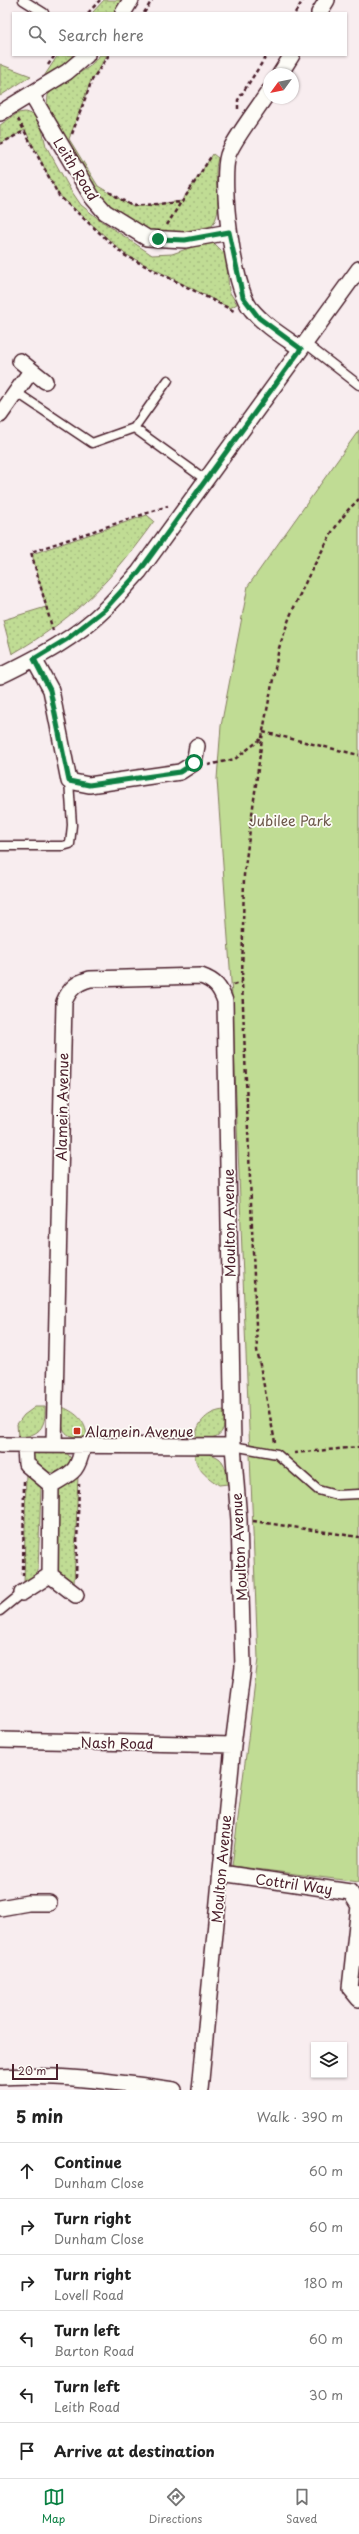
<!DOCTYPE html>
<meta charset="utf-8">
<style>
body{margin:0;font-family:"Playpen Sans",sans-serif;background:#f2f2f2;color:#222}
.controls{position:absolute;right:12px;bottom:12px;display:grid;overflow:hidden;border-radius:0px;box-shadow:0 1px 3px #0004}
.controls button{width:36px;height:36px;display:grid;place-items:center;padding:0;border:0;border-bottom:1px solid #e0e0e0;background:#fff;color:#222;font:20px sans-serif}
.compass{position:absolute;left:263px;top:68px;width:36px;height:36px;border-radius:50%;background:#fff;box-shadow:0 1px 3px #0004;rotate:237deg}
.scale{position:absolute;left:12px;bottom:10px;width:46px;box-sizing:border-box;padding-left:4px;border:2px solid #4a1f2b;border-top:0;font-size:11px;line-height:14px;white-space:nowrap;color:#4a1f2b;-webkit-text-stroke:3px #fdfcf7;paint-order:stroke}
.stop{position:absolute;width:12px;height:12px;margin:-9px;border:3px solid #0b8043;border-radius:50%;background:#fff}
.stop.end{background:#0b8043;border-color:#fff;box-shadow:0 1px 4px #0008}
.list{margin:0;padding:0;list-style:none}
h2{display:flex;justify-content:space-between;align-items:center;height:52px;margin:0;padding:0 16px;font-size:17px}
h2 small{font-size:13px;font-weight:400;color:#767676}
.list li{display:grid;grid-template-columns:26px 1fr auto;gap:12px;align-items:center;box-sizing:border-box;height:56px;padding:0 16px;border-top:1px solid #e0e0e0}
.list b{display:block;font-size:15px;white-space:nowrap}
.list p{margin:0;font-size:13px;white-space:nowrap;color:#767676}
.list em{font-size:13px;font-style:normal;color:#767676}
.icon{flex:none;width:22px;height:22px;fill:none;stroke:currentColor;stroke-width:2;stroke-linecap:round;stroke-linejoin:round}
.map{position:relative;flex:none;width:359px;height:2090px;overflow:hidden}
.search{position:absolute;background:#fff;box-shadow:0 1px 3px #0004;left:12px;right:12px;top:12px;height:44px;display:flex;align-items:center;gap:10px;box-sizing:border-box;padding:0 14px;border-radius:0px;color:#767676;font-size:15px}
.sheet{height:388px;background:#fff}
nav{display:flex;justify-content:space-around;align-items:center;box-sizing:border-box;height:56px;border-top:1px solid #e0e0e0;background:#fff;font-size:11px;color:#767676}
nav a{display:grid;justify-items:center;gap:2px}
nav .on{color:#0b8043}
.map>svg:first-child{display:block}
.grass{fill:url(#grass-dots);stroke:#857e60}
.park{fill:#c0dc94;stroke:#857e60}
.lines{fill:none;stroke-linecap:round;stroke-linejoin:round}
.service-casing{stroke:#4a1f2b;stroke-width:11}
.minor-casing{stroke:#4a1f2b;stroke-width:18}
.path{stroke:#4a1f2b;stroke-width:2.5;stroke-dasharray:4 3;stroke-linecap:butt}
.service{stroke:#fdfcf7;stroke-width:8}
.minor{stroke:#fdfcf7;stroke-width:15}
.route{stroke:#0b8043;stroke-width:5}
.poi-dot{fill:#c8321e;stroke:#fdfcf7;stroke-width:1.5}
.labels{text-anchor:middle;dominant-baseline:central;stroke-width:3.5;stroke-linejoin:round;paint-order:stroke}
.street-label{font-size:14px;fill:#4a1f2b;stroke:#fdfcf7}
.park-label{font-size:14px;fill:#6d584a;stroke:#fdfcf7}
.poi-label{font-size:14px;fill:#4a1f2b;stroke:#fdfcf7;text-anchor:start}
</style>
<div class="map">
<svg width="359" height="2090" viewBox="0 0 359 2090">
<defs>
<pattern id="grass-dots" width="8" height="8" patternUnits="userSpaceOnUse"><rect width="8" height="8" fill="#c0dc94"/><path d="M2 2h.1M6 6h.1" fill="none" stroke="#a6bc80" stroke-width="1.8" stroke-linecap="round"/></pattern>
</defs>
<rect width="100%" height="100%" fill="#f8edef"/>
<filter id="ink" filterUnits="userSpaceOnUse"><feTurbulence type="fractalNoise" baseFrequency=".025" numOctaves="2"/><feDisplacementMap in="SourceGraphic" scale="8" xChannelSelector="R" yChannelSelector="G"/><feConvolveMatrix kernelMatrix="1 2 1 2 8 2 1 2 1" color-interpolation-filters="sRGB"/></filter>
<g filter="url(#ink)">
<path class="grass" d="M104,0H124L115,13H92Z
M58,55H73L65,67L43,78Z
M100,55H107L90,83L69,139L98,186L133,207L182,201L213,154L218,158C211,181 226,205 212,226L166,235L150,232L103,203L50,115L47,106L48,95L55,88L89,67Z
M0,64L2,65L31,76L0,96Z
M25,112L34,115L41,125L46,146L70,189L81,205L100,220L152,255L172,254L195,246L214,243L226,255L229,291L237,304L230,308L125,254L58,194L25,130L0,144V125L18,113Z
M147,515L154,521C110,582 78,616 12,654L3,620L46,607L32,554Z
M60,1406C75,1412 86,1420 87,1437C61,1439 62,1429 60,1406Z
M35,1407H45C46,1428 39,1436 18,1437L17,1424L24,1415Z
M225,1410C226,1435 220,1439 195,1439C197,1422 208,1411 225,1410Z
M64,1449L72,1460C66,1473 54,1474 41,1471L30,1456L39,1450Z
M195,1453C221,1454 225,1458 228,1484L219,1485C208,1478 194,1468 195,1453Z
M26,1471L41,1487L38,1571L24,1585Z
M78,1475L74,1585L59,1573L54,1564L57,1489Z"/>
<path class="park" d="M359,430V1882L232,1866L258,1659L232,996L217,779L221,726L248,586Z"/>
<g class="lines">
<defs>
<path id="service" d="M23,0L44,13
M305,343L359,385
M16,392L92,443L134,428L168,380
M134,428L206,480
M0,846H63L70,844L72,825L69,781
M233,1446L277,1454L318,1490L336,1495L359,1494
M0,1611L22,1593"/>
<path id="minor" d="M123,13L131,0
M319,13L327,0
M280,74L292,55
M269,91C259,107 233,140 228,155C220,182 233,288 251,309C264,325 284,337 301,349
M31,94L92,197L105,212L147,238L185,240L229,232
M0,113L67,72L87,55
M20,361L45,381
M0,415L31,371
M34,659L51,690L69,781L89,785L180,772L194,763L197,746
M0,676C37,658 76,638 106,608C117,597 128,584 139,572L359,269
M0,1445L233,1446
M54,1445L64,1002C70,988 76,983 90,979L201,976C215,981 220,987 225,1001L233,1446L239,1520L243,1667L233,1745L200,2090
M25,1446L26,1464L51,1485C73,1472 77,1473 83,1447
M51,1485L50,1575L76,1595
M22,1593L50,1575
M0,1740L233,1745
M221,1873L350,1892L359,1906L350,1988L359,1999
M0,1908L28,1903H49
M0,2077C59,2074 116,2082 174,2090"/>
</defs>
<use href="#service" class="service-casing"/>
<use href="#minor" class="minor-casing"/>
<path class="path" d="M88,13L100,0
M144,13L152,0
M295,13L303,0
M48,65L55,55
M238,109V100L267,55
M18,119L59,196L124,255L234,311
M72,134L92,80L109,55
M0,144L24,131
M109,192L132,206L182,202L212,155
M167,225L181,202
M53,631L31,552L168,506
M263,732L359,755
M208,765L235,759L261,739
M233,985L242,982
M275,1442L257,1350L242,982L244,875L263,731L279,648L290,616L308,577L332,532L348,510L359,499
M294,1453L359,1447
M253,1521L359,1537
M23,1576L24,1481
M76,1577L79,1484"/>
<use href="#service" class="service"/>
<use href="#minor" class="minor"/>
</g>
</g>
<g class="lines" filter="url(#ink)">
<path class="route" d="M158,239L185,240L229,232L243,297L259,318L301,349L139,572L105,609L67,639L34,659L50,690L69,781L89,785L180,772L194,763"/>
</g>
<rect class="poi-dot" x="73" y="1427" width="8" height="8" rx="2"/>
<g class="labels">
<g class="street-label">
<text transform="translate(76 169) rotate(58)">Leith Road</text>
<text transform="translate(62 1107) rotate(-89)">Alamein Avenue</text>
<text transform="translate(229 1223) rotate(-91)">Moulton Avenue</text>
<text transform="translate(239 1547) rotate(-93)">Moulton Avenue</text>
<text transform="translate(117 1743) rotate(1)">Nash Road</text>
<text transform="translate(221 1869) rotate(-85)">Moulton Avenue</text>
<text transform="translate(294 1884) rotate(8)">Cottril Way</text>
</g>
<g class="park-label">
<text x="290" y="820">Jubilee Park</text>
</g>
<g class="poi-label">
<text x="85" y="1431">Alamein Avenue</text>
</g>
</g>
</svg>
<div class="controls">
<button><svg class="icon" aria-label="layers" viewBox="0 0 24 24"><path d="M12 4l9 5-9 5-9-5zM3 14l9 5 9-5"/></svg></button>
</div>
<svg class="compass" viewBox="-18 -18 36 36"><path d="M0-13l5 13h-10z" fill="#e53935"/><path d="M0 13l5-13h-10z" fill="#767676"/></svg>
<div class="scale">20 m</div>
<div class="stop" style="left:194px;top:763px"></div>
<div class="stop end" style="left:158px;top:239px"></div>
<div class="search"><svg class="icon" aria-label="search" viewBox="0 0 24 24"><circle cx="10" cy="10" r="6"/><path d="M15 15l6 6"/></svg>Search here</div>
</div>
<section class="sheet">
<h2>5 min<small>Walk · 390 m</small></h2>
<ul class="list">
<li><svg class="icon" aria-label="ahead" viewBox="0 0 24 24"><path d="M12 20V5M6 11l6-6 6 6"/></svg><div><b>Continue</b><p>Dunham Close</p></div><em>60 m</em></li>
<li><svg class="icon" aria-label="right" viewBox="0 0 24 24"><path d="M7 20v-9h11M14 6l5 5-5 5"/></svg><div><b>Turn right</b><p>Dunham Close</p></div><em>60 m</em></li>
<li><svg class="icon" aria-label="right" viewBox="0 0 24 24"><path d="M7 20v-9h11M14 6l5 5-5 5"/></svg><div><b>Turn right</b><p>Lovell Road</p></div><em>180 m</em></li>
<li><svg class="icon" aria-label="left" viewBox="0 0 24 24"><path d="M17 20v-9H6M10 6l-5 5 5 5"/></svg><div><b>Turn left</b><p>Barton Road</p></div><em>60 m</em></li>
<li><svg class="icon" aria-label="left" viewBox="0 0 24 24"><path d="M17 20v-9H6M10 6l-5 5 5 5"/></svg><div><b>Turn left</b><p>Leith Road</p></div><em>30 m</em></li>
<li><svg class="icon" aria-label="arrive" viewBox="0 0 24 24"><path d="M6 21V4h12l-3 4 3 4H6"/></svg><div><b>Arrive at destination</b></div></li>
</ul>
</section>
<nav>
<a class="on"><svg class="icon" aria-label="map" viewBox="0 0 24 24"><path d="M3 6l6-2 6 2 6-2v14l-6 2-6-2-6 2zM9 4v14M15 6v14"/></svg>Map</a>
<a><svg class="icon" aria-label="directions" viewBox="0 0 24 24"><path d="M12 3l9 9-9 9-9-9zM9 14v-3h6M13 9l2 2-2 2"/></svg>Directions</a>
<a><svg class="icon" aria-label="saved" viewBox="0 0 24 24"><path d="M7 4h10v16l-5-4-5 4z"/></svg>Saved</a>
</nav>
